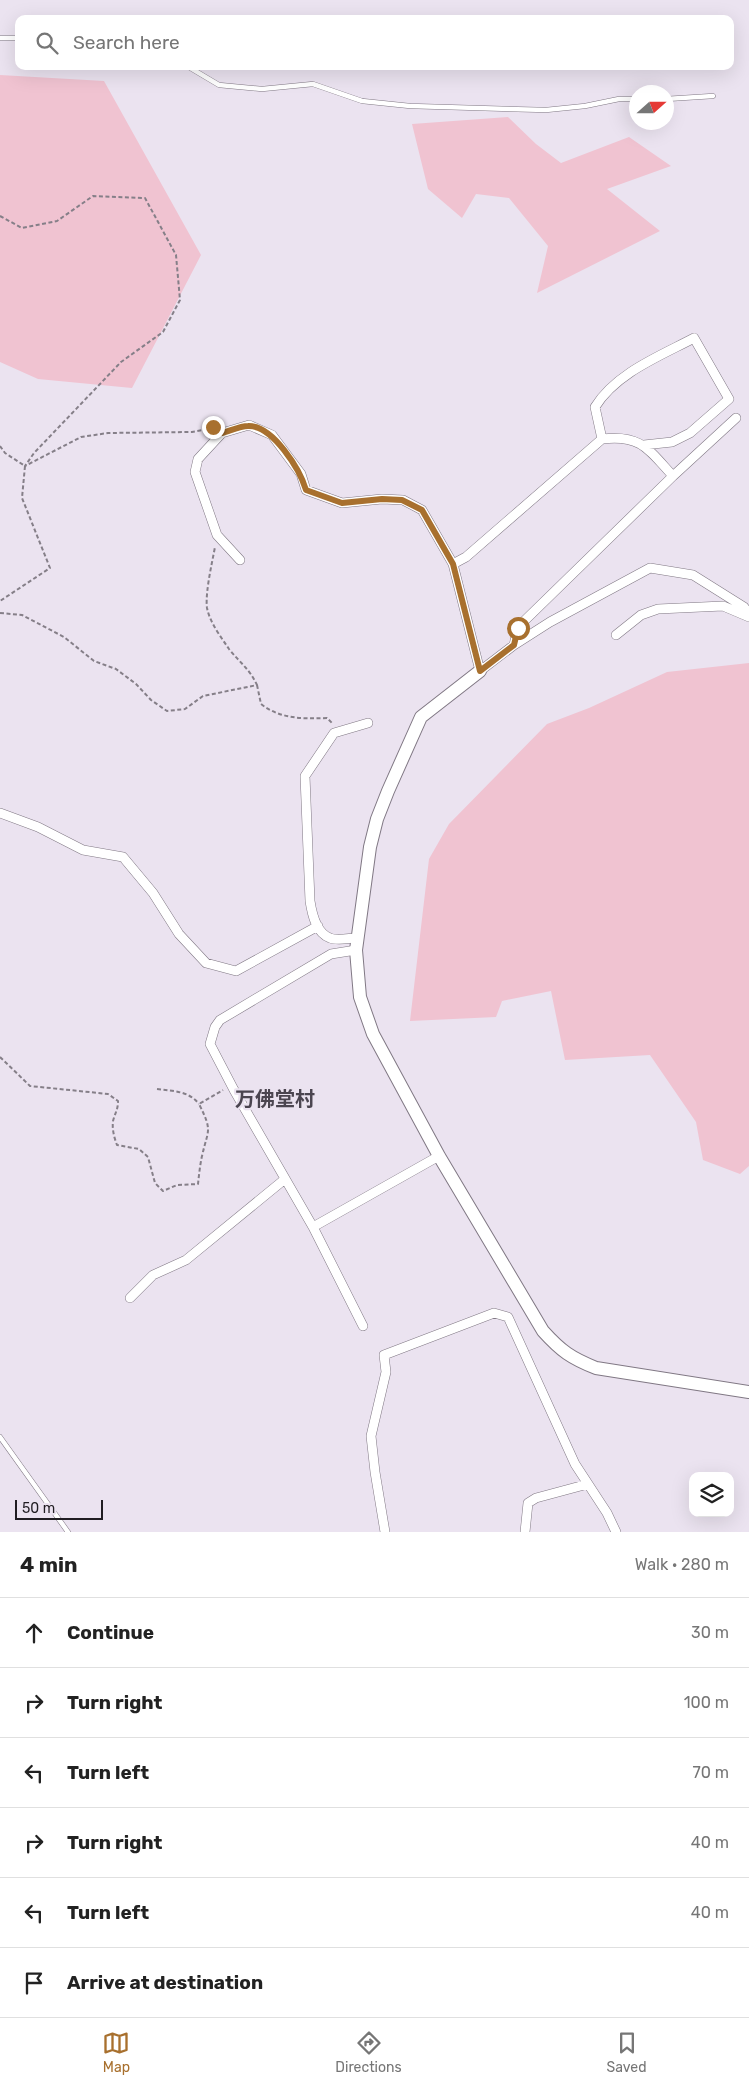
<!DOCTYPE html>
<meta charset="utf-8">
<style>
body{margin:0;font-family:Rubik,"Noto Sans SC",sans-serif;background:#f6f6f6;color:#222}
.controls{position:absolute;right:15px;bottom:15px;display:grid;overflow:hidden;border-radius:10px;box-shadow:0 5px 20px #0002}
.controls button{width:45px;height:45px;display:grid;place-items:center;padding:0;border:0;border-bottom:1px solid #e0e0e0;background:#fff;color:#222;font:25px sans-serif}
.compass{position:absolute;left:629px;top:85px;width:45px;height:45px;border-radius:50%;background:#fff;box-shadow:0 5px 20px #0002;rotate:69deg}
.scale{position:absolute;left:15px;bottom:12px;width:88px;box-sizing:border-box;padding-left:5px;border:2px solid #201d22;border-top:0;font-size:14px;line-height:18px;white-space:nowrap;color:#201d22;-webkit-text-stroke:4px #ebe3f0;paint-order:stroke}
.stop{position:absolute;width:15px;height:15px;margin:-11px;border:4px solid #a8702e;border-radius:50%;background:#fff}
.stop.end{background:#a8702e;border-color:#fff;box-shadow:0 1px 5px #0008}
.list{margin:0;padding:0;list-style:none}
h2{display:flex;justify-content:space-between;align-items:center;height:65px;margin:0;padding:0 20px;font-size:21px}
h2 small{font-size:16px;font-weight:400;color:#767676}
.list li{display:grid;grid-template-columns:32px 1fr auto;gap:15px;align-items:center;box-sizing:border-box;height:70px;padding:0 20px;border-top:1px solid #e0e0e0}
.list b{display:block;font-size:19px;white-space:nowrap}
.list em{font-size:16px;font-style:normal;color:#767676}
.icon{flex:none;width:28px;height:28px;fill:none;stroke:currentColor;stroke-width:2;stroke-linecap:round;stroke-linejoin:round}
.map{position:relative;flex:none;width:749px;height:1532px;overflow:hidden}
.search{position:absolute;background:#fff;box-shadow:0 5px 20px #0002;left:15px;right:15px;top:15px;height:55px;display:flex;align-items:center;gap:12px;box-sizing:border-box;padding:0 18px;border-radius:10px;color:#767676;font-size:19px}
.sheet{height:485px;background:#fff}
nav{display:flex;justify-content:space-around;align-items:center;box-sizing:border-box;height:70px;border-top:1px solid #e0e0e0;background:#fff;font-size:14px;color:#767676}
nav a{display:grid;justify-items:center;gap:2px}
nav .on{color:#a8702e}
.map>svg:first-child{display:block}
.green{fill:#f0c3d1}
.lines{fill:none;stroke-linecap:round;stroke-linejoin:round}
.lane-casing{stroke:#807884;stroke-width:5.5}
.street-casing{stroke:#807884;stroke-width:10}
.secondary-casing{stroke:#807884;stroke-width:14}
.path{stroke:#857f88;stroke-width:2;stroke-dasharray:4 2.5;stroke-linecap:butt}
.lane{stroke:#fff;stroke-width:4.5}
.street{stroke:#fff;stroke-width:9}
.secondary{stroke:#fff;stroke-width:12}
.route{stroke:#a8702e;stroke-width:6}
.labels{text-anchor:middle;dominant-baseline:central;stroke-width:4.5;stroke-linejoin:round;paint-order:stroke}
.quarter-label{font-size:20px;font-weight:bold;fill:#4b4550;stroke:#ebe3f0}
</style>
<div class="map">
<svg width="749" height="1532" viewBox="0 0 749 1532">
<rect width="100%" height="100%" fill="#ebe3f0"/>
<path class="green" d="M0,75L104,81L201,255L132,388L38,379L0,362Z
M508,117L536,144L561,163L629,137L671,166L607,189L660,231L537,293L548,246L509,198L476,194L462,218L428,189L412,124Z
M749,663V1166L740,1174L703,1160L696,1122L650,1055L565,1060L551,991L502,1001L496,1017L410,1021L429,859L449,824L547,724L589,708L667,672Z"/>
<g class="lines">
<defs>
<path id="lane" d="M0,38H19
M187,66L219,85L262,89L313,84L362,101L410,106L546,110L585,106L619,99H636
M666,99L713,96
M0,1437L68,1532"/>
<path id="street" d="M602,439L595,407C616,373 660,356 694,338L729,399L690,433L672,442L644,445
M673,476L736,418
M240,560L217,535L195,472L198,459L222,433L249,425L272,435L301,474L306,490L342,503L382,499L403,500L422,510L453,564L480,671L514,645L518,627L673,476C649,450 641,434 602,439L466,557L453,564
M616,635L641,615L658,609L723,606L749,617
M514,645L550,622L650,568L693,575L744,607L749,614
M0,813L38,827L83,850L123,857L153,893L179,934L206,963L236,971L318,926
M357,938C350,938 337,941 330,938C316,933 312,914 310,901L305,776L334,733L368,723
M356,950L331,954L220,1020L215,1027L210,1044L234,1090L313,1227L363,1326
M313,1227L439,1156
M130,1298L153,1275L186,1260L285,1179
M385,1532L375,1472L371,1436L386,1372L384,1355L494,1313L508,1317L575,1464L607,1513L616,1532
M525,1532L528,1503L536,1498L588,1484"/>
<path id="secondary" d="M480,671L421,717L388,791L377,819L370,847L356,950L360,997L373,1034L439,1156L543,1331C561,1351 571,1358 596,1368L749,1392"/>
</defs>
<use href="#lane" class="lane-casing"/>
<use href="#street" class="street-casing"/>
<use href="#secondary" class="secondary-casing"/>
<path class="path" d="M0,216L22,228L57,221L93,196L145,198L176,255L180,300L163,332L121,362L34,453L25,466L81,437L108,433L192,432L214,428
M0,446L5,453L25,466L22,498L50,568L0,601
M0,613L22,615L64,637L94,661L116,669L136,684L151,700L167,711L185,709L203,696L257,685C249,668 240,663 229,649C221,637 210,623 207,608C205,593 212,563 215,547
M257,685L261,704C280,719 303,719 327,718L332,723
M0,1057L30,1086L108,1094L118,1101C118,1110 115,1113 113,1121C112,1129 114,1137 117,1145L139,1149L148,1157L155,1183L163,1191L177,1185L198,1184C199,1175 200,1165 202,1156C208,1129 213,1132 199,1104L223,1090
M157,1089C173,1091 189,1091 199,1104"/>
<use href="#lane" class="lane"/>
<use href="#street" class="street"/>
<use href="#secondary" class="secondary"/>
</g>
<g class="lines">
<path class="route" d="M213,427L222,433C230,431 240,426 248,426C273,425 300,470 306,490L342,503L382,499L402,500L422,510L453,564L480,671L514,645L518,628"/>
</g>
<g class="labels">
<g class="quarter-label">
<text x="275" y="1099">万佛堂村</text>
</g>
</g>
</svg>
<div class="controls">
<button><svg class="icon" aria-label="layers" viewBox="0 0 24 24"><path d="M12 4l9 5-9 5-9-5zM3 14l9 5 9-5"/></svg></button>
</div>
<svg class="compass" viewBox="-18 -18 36 36"><path d="M0-13l5 13h-10z" fill="#e53935"/><path d="M0 13l5-13h-10z" fill="#767676"/></svg>
<div class="scale">50 m</div>
<div class="stop" style="left:518px;top:628px"></div>
<div class="stop end" style="left:213px;top:427px"></div>
<div class="search"><svg class="icon" aria-label="search" viewBox="0 0 24 24"><circle cx="10" cy="10" r="6"/><path d="M15 15l6 6"/></svg>Search here</div>
</div>
<section class="sheet">
<h2>4 min<small>Walk · 280 m</small></h2>
<ul class="list">
<li><svg class="icon" aria-label="ahead" viewBox="0 0 24 24"><path d="M12 20V5M6 11l6-6 6 6"/></svg><div><b>Continue</b></div><em>30 m</em></li>
<li><svg class="icon" aria-label="right" viewBox="0 0 24 24"><path d="M7 20v-9h11M14 6l5 5-5 5"/></svg><div><b>Turn right</b></div><em>100 m</em></li>
<li><svg class="icon" aria-label="left" viewBox="0 0 24 24"><path d="M17 20v-9H6M10 6l-5 5 5 5"/></svg><div><b>Turn left</b></div><em>70 m</em></li>
<li><svg class="icon" aria-label="right" viewBox="0 0 24 24"><path d="M7 20v-9h11M14 6l5 5-5 5"/></svg><div><b>Turn right</b></div><em>40 m</em></li>
<li><svg class="icon" aria-label="left" viewBox="0 0 24 24"><path d="M17 20v-9H6M10 6l-5 5 5 5"/></svg><div><b>Turn left</b></div><em>40 m</em></li>
<li><svg class="icon" aria-label="arrive" viewBox="0 0 24 24"><path d="M6 21V4h12l-3 4 3 4H6"/></svg><div><b>Arrive at destination</b></div></li>
</ul>
</section>
<nav>
<a class="on"><svg class="icon" aria-label="map" viewBox="0 0 24 24"><path d="M3 6l6-2 6 2 6-2v14l-6 2-6-2-6 2zM9 4v14M15 6v14"/></svg>Map</a>
<a><svg class="icon" aria-label="directions" viewBox="0 0 24 24"><path d="M12 3l9 9-9 9-9-9zM9 14v-3h6M13 9l2 2-2 2"/></svg>Directions</a>
<a><svg class="icon" aria-label="saved" viewBox="0 0 24 24"><path d="M7 4h10v16l-5-4-5 4z"/></svg>Saved</a>
</nav>
